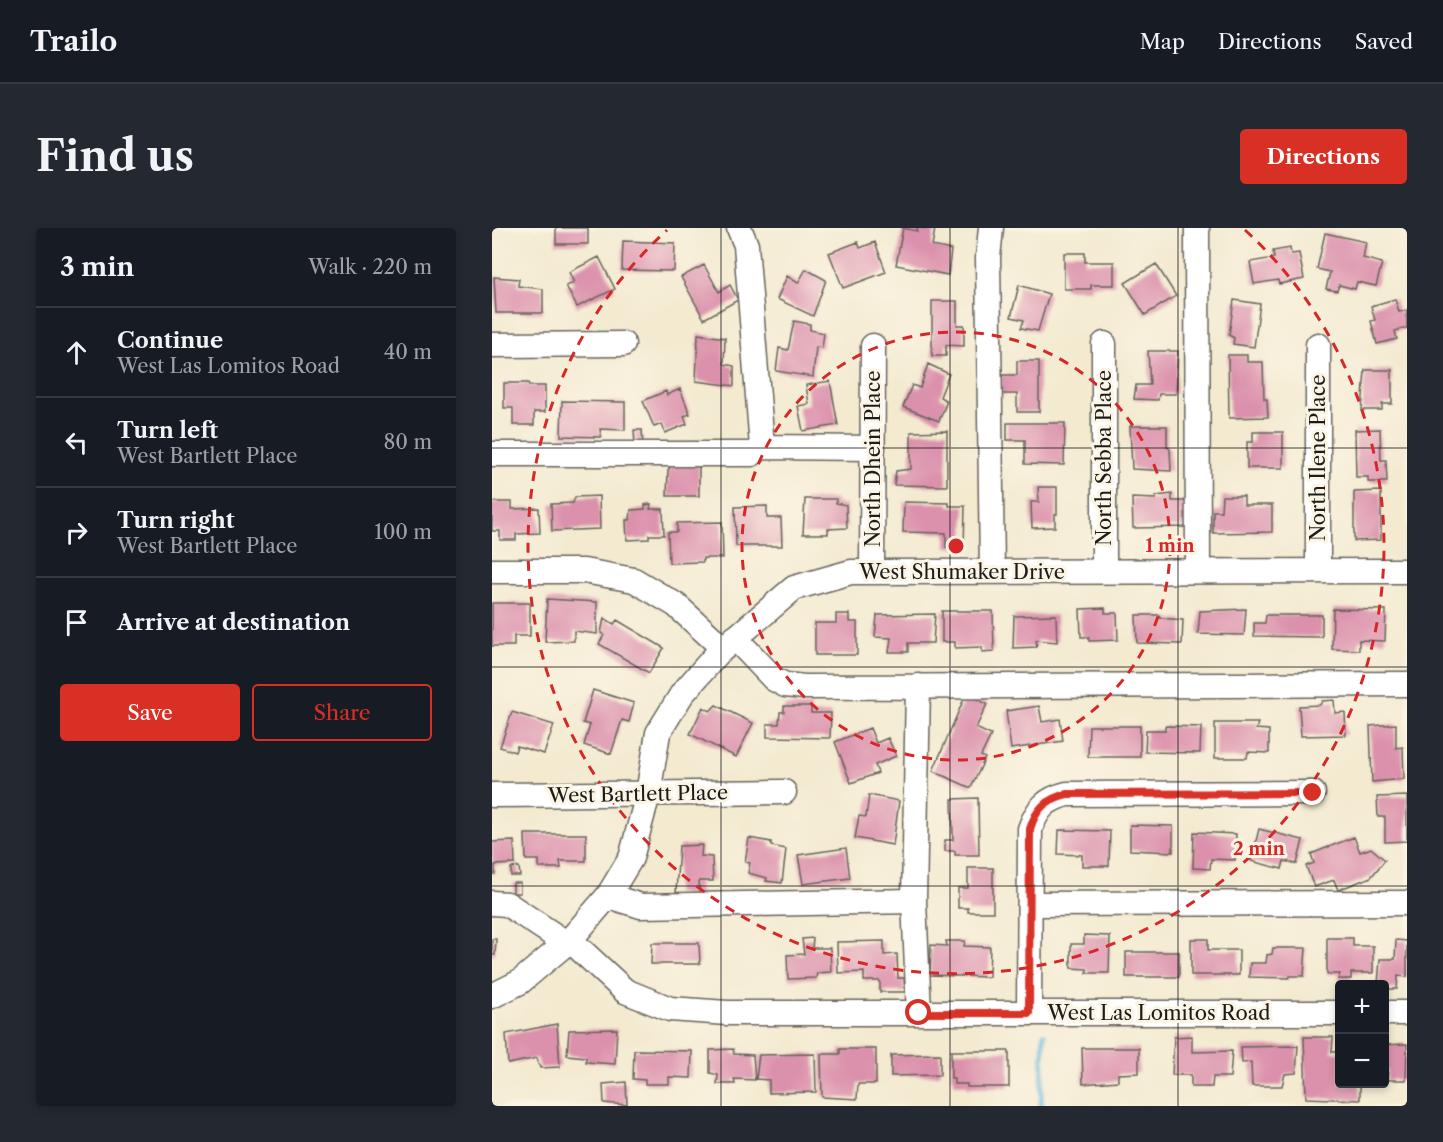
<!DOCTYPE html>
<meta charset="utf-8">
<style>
body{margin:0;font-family:"Libre Caslon Text",serif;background:#242831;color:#f1f3f6}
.controls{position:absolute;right:18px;bottom:18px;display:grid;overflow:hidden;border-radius:6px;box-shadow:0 3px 9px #0003}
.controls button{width:54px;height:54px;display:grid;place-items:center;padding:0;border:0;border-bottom:2px solid #363941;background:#171b24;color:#f1f3f6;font:30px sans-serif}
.stop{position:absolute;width:18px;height:18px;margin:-14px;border:4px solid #d93025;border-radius:50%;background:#fff}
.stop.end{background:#d93025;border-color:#fff;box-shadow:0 2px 6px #0008}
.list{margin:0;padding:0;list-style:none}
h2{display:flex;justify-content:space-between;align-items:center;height:78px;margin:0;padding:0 24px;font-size:26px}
h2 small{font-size:20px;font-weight:400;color:#9ea1a6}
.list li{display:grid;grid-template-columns:39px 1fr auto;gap:18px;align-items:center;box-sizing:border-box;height:90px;padding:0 24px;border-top:2px solid #363941}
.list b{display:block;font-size:22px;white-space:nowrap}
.list p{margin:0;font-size:20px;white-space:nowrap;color:#9ea1a6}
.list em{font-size:20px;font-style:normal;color:#9ea1a6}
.actions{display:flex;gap:12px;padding:18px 24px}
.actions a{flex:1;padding:14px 0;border:2px solid #d93025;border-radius:6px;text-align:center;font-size:21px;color:#d93025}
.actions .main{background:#d93025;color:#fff}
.icon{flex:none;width:33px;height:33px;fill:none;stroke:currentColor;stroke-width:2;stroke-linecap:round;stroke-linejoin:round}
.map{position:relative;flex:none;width:915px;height:878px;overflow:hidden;border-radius:6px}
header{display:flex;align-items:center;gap:36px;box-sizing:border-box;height:84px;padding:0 30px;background:#171b24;border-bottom:2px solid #363941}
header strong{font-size:28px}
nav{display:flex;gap:33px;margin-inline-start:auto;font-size:21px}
.intro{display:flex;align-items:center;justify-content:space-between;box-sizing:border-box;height:144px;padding:0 36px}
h1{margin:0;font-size:42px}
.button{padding:15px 27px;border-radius:6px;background:#d93025;color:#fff;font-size:21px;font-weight:700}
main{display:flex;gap:36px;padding:0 36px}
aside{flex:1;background:#171b24;border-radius:6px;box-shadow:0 3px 9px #0003}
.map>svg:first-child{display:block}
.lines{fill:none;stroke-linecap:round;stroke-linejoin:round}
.stream{stroke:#5fb5dc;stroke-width:5}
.building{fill:#db90ac}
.minor-casing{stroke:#67645b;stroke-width:27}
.minor{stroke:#fff;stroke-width:24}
.route{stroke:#d93025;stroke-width:8}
.grid{fill:none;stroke:#1c1c1c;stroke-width:1.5;stroke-opacity:0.55}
.ring{fill:none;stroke:#d62828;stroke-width:3;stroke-dasharray:10 8}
.labels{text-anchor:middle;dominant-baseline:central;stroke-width:6;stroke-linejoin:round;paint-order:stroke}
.street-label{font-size:20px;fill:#1c1c1c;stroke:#fcf5e5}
.centre{fill:#d62828;stroke:#fcf5e5;stroke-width:3}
.ring-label{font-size:18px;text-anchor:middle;font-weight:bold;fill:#d62828;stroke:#fcf5e5;stroke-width:6;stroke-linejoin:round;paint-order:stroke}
</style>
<header>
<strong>Trailo</strong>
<nav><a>Map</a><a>Directions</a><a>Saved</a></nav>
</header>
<div class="intro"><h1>Find us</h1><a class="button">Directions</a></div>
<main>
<aside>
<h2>3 min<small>Walk · 220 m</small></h2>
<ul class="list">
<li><svg class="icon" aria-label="ahead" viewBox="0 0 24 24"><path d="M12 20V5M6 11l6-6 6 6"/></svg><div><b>Continue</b><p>West Las Lomitos Road</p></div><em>40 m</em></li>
<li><svg class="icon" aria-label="left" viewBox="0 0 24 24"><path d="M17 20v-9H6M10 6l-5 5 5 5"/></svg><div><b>Turn left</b><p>West Bartlett Place</p></div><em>80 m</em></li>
<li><svg class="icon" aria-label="right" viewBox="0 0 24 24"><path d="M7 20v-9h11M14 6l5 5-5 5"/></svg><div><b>Turn right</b><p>West Bartlett Place</p></div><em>100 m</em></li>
<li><svg class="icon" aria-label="arrive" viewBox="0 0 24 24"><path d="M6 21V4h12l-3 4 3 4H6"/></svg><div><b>Arrive at destination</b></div></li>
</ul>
<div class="actions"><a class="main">Save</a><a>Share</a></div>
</aside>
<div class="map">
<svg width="915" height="878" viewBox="0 0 915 878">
<rect width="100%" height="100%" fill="#fcf5e5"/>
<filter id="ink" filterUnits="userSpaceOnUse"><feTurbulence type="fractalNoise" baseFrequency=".0167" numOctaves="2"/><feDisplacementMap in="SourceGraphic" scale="12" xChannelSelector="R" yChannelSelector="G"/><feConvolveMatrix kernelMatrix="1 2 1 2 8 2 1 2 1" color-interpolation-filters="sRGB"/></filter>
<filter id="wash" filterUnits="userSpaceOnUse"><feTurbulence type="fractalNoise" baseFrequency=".008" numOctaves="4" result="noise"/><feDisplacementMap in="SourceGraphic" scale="24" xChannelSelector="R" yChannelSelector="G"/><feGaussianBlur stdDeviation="1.35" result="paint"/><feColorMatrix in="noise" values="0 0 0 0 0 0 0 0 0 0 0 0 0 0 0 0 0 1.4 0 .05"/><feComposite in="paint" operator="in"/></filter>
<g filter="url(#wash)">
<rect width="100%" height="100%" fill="#f3ead0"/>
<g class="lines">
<path class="stream" d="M549,878L552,806"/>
</g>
<g id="blocks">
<path class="building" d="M64,0H96V16H64Z
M411,0L425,3V0L443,1L440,18L459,22L456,47L404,37Z
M833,5L874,14L871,30L890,35L884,58L865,54L863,61L847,57L845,63L834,61L838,44L825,41Z
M131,13L183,15L182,43L130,42Z
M366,14L368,20L383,14L394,44L351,60L337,25Z
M798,20L799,26L807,25L812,51L787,56L786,52L762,56L758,34L782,30L781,23Z
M572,25H593V34H622V57H599V61H572Z
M107,29L123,61L85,79L74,58L82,55L77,44Z
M664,36L684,68L653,87L633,55Z
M212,37L227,64L238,57L246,72L212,91L189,49Z
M314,41L334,52L321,88L285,71L295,48L306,55Z
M2,49L27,51L26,58L51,61V85H4Z
M527,57L557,66L546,103L529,100L532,92L519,89Z
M903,71L907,84L915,82V100L903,103L905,111L885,116L879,93L883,92L879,78Z
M742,72L768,76L762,119L741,116L742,110L737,107Z
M440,73H465V97H472V118L454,117V128H440Z
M302,93L318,96V102L332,105L330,120L324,119L321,149L284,143L287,120L296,122Z
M206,106L233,110L232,136L242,138V158L204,153Z
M656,123H686L684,166H667L666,172L642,171L644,157H658Z
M736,127H755V134H771L772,171H775L776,189L737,190Z
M525,133H547V184H525V166H509V147H525Z
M436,136L457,146L448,169L455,173L447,193L411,179L420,157L428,160Z
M873,142H900V176H890V182H870Z
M338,153L346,197L311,203L306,178L317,176L314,157Z
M12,155H36L37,158H53V184H42V197H21V180H12Z
M188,161L198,186L192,188L195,196L173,205L170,196L162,199L151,173L174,163L175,167Z
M70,173L133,174V202L108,201L109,209L69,208Z
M515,195H573L572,237L533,236V212H515Z
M638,198H675V219L678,221L679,243L640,241Z
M888,201L889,232H894L895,254H876V249H864L863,202Z
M142,202H150L151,217H143Z
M455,203V258L402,257L404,243L419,241V204Z
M761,204H791V240H755V214H761Z
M179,236H207V268H175L176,243Z
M546,259H565V286H563V299L540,300L539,274H547Z
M889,263V312L862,313V264Z
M680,266V273H698L697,299L641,300L640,270L664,271V268Z
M107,268L108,301L60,303L59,276L81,275L83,269Z
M730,268H752V277H780V304L721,305V283H729Z
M313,271H344V275L354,277L355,300L336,301V306H311Z
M0,274H20V281L47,280L48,305L24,306V312H8V303H0Z
M412,274L457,275V278H473L472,320L454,319V305L411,304Z
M159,276L158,281H171L172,307H157V311L135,312L134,292H138L139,282L153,281V277Z
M275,278V290H289L290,318H244L243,279Z
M230,294L231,330H211V334L177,335L176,304H185V295Z
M55,371L105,374V406L82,403V413L53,414Z
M0,375H38V408H22V418H0Z
M613,380V385H625L626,412L597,413V409H589L588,381Z
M754,381L752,407L706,406L708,383Z
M841,381L894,382L893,413L867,412V422L840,421Z
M450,383H501L502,423L490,424V419L463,420V414H450Z
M344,386H357V394H365V427H323V395H344Z
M443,386L441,415H416V424H397L399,410L383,409L385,387Z
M564,387L565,414L544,412L545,419L521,420L522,388Z
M644,387H667L668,390L691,392L690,416L645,415Z
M774,387H830V409L762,408V395H773Z
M112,390L122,396L125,392L172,420L157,445L107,416L112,407L109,405Z
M101,462L142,475L137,494L130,492L119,526L92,517L98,497L91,495Z
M474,466L495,476L484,500L499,507L489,528L493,530L479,560L441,543Z
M842,472L843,485L853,484L854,507L809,508L807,478L828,477L830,473Z
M224,477L261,495L244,529L198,506L211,479L218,483Z
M292,478H319V485H339L338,510L275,509V496H287L288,484H292Z
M547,478L550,494L568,491L571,513L519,521L514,483Z
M20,484L62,497L52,526L25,518L23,524L8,519Z
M723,495H766L764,501L777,502V525L756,524L755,530H723Z
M904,496V520L911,519L912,551L880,554L878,498Z
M597,498H648V529H596Z
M673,498L709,499L708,525L653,524L654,502H673Z
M378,500L384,515L396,510L404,528L383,537L386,545L359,555L343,514Z
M377,567L407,573L401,617L363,610L367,588L374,589Z
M915,568V613L893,614V589H886L885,569Z
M486,570L487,627H463V623H453V612H461L460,571Z
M638,597L681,598V624L638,622Z
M767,601L811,612L805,636L792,633L790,641L759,633Z
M567,602L618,603L617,638H590V627L566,626Z
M702,604L744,606L743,632L719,631L718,641L701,640Z
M33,606H94V633H68L69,640H47V632H34Z
M862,609L868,624L879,620L893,632L879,649L846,662L842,652L822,659L814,638L822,635L819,626Z
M257,610L279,614V618L294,621L290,655L274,653L275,650L256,645L258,635L253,634Z
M22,613L23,636L3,637V646H0V614Z
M210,617L209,628L220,629L221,653H207L208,670L184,665L187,618Z
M354,620L358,650L311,656L306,627Z
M27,639L28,648H19V640Z
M476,640H501V684H476V680H466V660H476Z
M21,655H28V665H21Z
M592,707L618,708L617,745H595V741L579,740V716H592Z
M321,710L320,720H338L339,744L325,745L324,750L296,751L295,727L312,726L310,711Z
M835,710H861V718H881V745H859V751H846L848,746H835Z
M0,711H4L3,727H0Z
M699,711H716V722H747V747H699Z
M904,712L915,713V749L906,748L905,761H892V756H886L888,731H903Z
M392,713V727L405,726L406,750H412L413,764H388V753H372V744L346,745L345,714Z
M454,713H473L472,718L498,719L497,749L438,747L439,717L455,718Z
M160,715H207L208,736H159Z
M781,720H814L812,748H798L797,750L757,749L758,735H774L775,727L780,726Z
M634,724H687V749H634Z
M65,796L68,839L48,840L45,830L16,836L14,806Z
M125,801L123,836L94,834V829L75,827L77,802Z
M700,808V824L740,823L738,849H721L720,859H699V847H680L682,809Z
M812,809H841L840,824H848V856H868V872L814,870Z
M915,816L914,852H895L896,842L892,843V817Z
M806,818L804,845L793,846L790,858H760L759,834L750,835L749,819Z
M590,820H647V845L626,846V853L591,856Z
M241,821L242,826L261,827L263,852L242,851L243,856H225L226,847L218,845V822Z
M348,821H384V856H366L365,871L330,869L329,826H348Z
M142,822L200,823L199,850L177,849V856H153V852L141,851Z
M459,823H517V859H475V856H462V850H459Z
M323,826L324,864L277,865V852L264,851L267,827Z
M448,826V847L399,848V827Z
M134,854L135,877L112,875L111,856Z"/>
</g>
</g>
<g filter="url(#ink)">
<use href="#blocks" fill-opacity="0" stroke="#67645b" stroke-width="1.5"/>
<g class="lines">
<defs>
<path id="minor" d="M247,0L254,17L270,219L381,220
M499,0L496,29L500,344
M705,0L706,343
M0,117L131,116
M826,117V343
M0,226H260L270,219
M0,343H92L142,352L184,377L231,420
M612,343V116
M380,344L381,118
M243,410L282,451L293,457L313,459L915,456
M0,567L292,564
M116,668L149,678L422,673L427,785
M422,673L426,458
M0,675L15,676L74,715
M538,676L915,675
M78,712L133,763L178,781L235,785H848
M0,768L28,754L78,712L116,668L139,630L156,566L166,505L190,466L226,425L302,360L359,344L915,343
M537,785L538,601C545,581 554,571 575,566L821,565
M892,785H915"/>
</defs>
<use href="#minor" class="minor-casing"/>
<use href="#minor" class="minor"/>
</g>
</g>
<g class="lines" filter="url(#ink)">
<path class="route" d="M427,785H537L538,601C544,581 554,571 575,566L821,565"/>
</g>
<path class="grid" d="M229,0V878M458,0V878M686,0V878M0,220H915M0,439H915M0,658H915"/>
<g class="ring">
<circle cx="464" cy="318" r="214"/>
<path d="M753 2A428 428 0 1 1 175 2"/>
</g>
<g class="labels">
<g class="street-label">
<text transform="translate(612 230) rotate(-90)">North Sebba Place</text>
<text transform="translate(826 230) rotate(-90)">North Ilene Place</text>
<text transform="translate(381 231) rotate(-90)">North Dhein Place</text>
<text x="470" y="344">West Shumaker Drive</text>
<text transform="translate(146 566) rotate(-1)">West Bartlett Place</text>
<text x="667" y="785">West Las Lomitos Road</text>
</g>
</g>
<circle cx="464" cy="318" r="9" class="centre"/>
<g class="ring-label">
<text x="678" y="324">1 min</text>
<text x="767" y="627">2 min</text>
</g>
</svg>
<div class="controls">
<button>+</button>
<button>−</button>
</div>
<div class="stop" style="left:427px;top:785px"></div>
<div class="stop end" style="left:821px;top:565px"></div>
</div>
</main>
